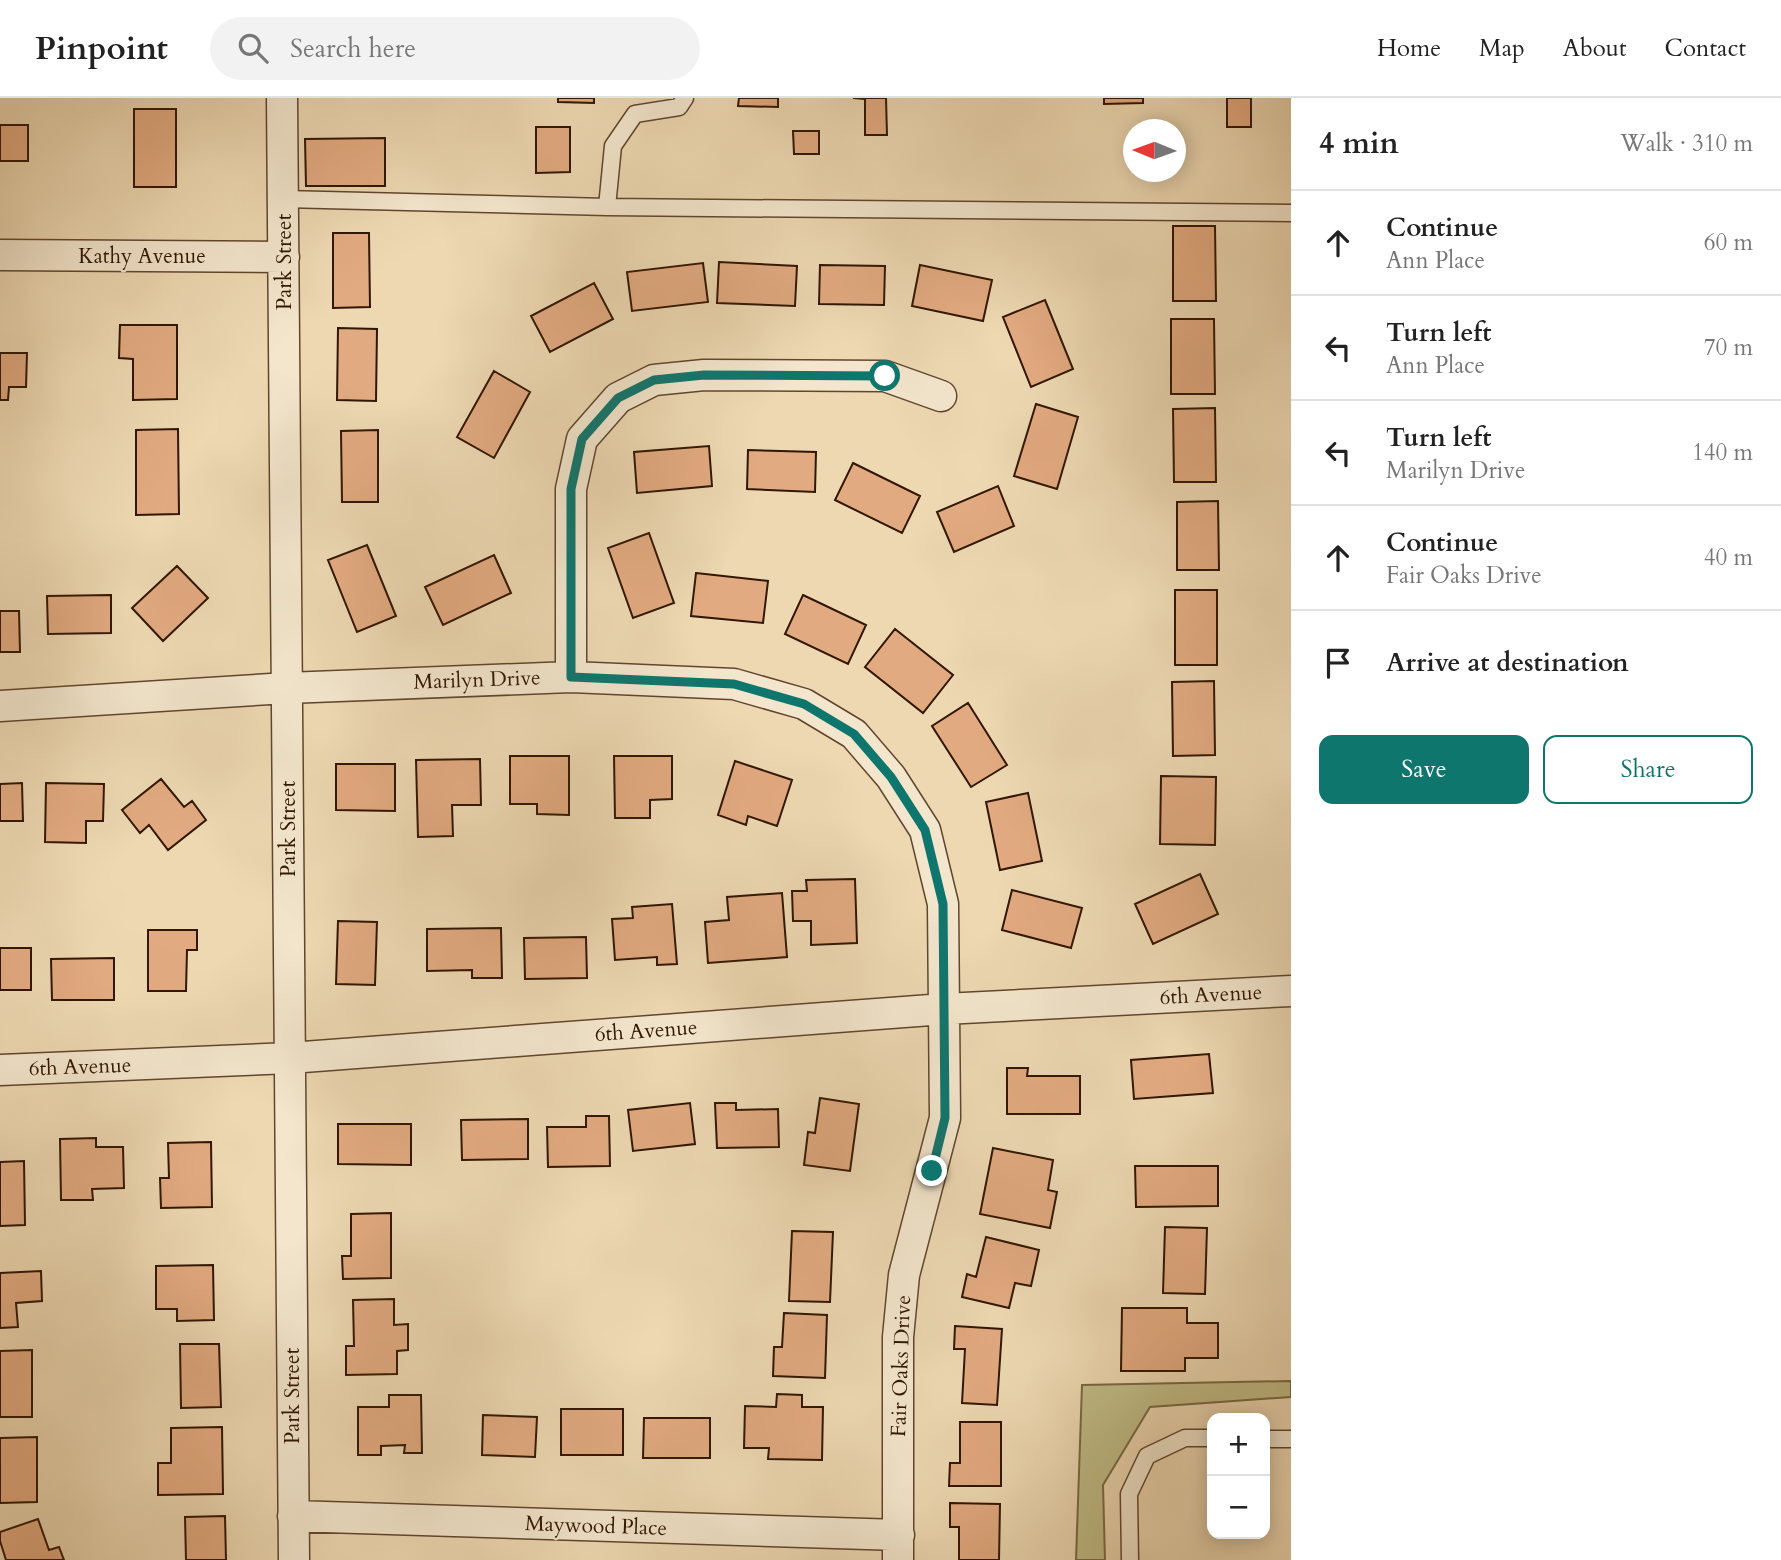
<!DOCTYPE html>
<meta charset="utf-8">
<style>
body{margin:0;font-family:Cardo,serif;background:#f2f2f2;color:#222}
.controls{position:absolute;right:21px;bottom:21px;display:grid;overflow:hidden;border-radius:14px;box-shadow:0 4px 18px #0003}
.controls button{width:63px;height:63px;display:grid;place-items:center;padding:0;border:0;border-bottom:2px solid #e0e0e0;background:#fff;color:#222;font:35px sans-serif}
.compass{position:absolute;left:1123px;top:21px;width:63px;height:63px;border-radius:50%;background:#fff;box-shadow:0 4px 18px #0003;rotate:271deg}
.stop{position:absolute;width:21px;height:21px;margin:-16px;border:5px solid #0f766e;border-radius:50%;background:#fff}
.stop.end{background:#0f766e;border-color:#fff;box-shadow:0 2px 7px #0008}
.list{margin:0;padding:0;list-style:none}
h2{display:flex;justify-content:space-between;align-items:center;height:91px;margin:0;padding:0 28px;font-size:30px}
h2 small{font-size:23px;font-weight:400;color:#767676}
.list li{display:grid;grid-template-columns:46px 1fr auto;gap:21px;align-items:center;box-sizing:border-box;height:105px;padding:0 28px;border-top:2px solid #e0e0e0}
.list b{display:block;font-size:26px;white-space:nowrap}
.list p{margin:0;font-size:23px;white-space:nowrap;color:#767676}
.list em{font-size:23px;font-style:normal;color:#767676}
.actions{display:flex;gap:14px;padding:21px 28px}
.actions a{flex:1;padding:16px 0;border:2px solid #0f766e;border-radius:14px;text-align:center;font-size:24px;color:#0f766e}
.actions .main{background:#0f766e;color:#fff}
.icon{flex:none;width:38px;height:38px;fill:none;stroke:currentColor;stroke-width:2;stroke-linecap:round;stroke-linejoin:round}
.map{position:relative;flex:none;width:1291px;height:1462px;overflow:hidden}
header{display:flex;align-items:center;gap:42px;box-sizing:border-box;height:98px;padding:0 35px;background:#fff;border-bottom:2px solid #e0e0e0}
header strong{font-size:33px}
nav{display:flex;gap:38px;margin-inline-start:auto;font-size:24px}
.search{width:490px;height:63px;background:#f2f2f2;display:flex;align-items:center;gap:18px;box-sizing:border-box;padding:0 24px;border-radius:38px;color:#767676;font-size:26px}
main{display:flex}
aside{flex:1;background:#fff}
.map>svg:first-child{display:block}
.green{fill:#c0bc87;stroke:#786944;stroke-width:2}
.building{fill:#e2aa81;stroke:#311601;stroke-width:2}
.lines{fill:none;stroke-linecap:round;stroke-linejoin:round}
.lane-casing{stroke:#60462d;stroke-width:19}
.street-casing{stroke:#60462d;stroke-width:33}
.lane{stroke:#f3e6cd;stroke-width:16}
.street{stroke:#f3e6cd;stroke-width:30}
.route{stroke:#0f766e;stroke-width:9}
.labels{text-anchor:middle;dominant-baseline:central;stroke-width:5;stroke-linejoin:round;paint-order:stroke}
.street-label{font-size:21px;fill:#311601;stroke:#f3e6cd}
</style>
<header>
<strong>Pinpoint</strong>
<div class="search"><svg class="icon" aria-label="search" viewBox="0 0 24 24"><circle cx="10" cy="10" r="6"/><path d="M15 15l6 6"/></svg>Search here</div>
<nav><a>Home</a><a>Map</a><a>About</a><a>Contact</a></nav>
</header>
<main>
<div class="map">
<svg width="1291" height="1462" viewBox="0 0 1291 1462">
<rect width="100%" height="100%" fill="#edd8b2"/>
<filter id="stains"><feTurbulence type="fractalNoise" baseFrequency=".00286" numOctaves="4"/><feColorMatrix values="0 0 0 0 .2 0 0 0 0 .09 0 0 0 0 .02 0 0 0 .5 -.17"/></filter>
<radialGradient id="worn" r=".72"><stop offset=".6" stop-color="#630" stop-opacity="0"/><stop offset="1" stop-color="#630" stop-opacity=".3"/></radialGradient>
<path class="green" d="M1291,1283V1299L1150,1309L1103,1387L1105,1462H1076L1082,1287Z"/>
<path class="building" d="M558,0H594V5L558,4Z
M739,0H778V9L738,8Z
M886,0L887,37H865V1L853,0Z
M1104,0H1143V5L1104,6Z
M1227,0H1251V29H1227Z
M134,11H176V89H134Z
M0,27H28V63H0Z
M536,29H570V74L536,75Z
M793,33H819V56H794Z
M385,40V88H306L305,41Z
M1173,128H1215L1216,203H1173Z
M333,135H369L370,209L333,210Z
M719,164L797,168L795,208L717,205Z
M703,165L708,204L632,213L627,174Z
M820,167L885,168L884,207L819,206Z
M920,167L992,182L983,223L912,208Z
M594,185L613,221L550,254L531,218Z
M1045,202L1073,271L1031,289L1003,219Z
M1171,221H1214L1215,296H1171Z
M120,227H177V301L133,302V261L119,260Z
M338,230L377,231L376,303L337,302Z
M0,255H27L26,289H9L8,302H0Z
M494,273L530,294L494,360L457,339Z
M1036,306L1078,319L1057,391L1014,378Z
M1215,310L1216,384H1174L1173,311Z
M178,331L179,416L136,417V332Z
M378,332V404H342L341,333Z
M709,348L712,388L637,395L634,354Z
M748,352L816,354L815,394L747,391Z
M853,365L920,398L902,435L835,402Z
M998,388L1014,428L954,454L937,414Z
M1218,403L1219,472H1177V404Z
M649,435L674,505L633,520L608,450Z
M367,447L396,518L357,534L328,462Z
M494,457L511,495L443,527L425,489Z
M177,468L208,500L163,543L132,510Z
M696,475L768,483L763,525L691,518Z
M1175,492H1217V567H1175Z
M111,497V535L48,536L47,498Z
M803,497L866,527L848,566L785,536Z
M0,513H19L20,554H0Z
M895,531L953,577L923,615L865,569Z
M1214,583L1215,657L1173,658L1172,584Z
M968,605L1007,667L971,689L932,628Z
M510,658H569V717L537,716V706H510Z
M614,658H672V701L650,702V720H615Z
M480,661L481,707H452L453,738L418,739L416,662Z
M735,663L792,682L777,728L748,718L746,727L718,717Z
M336,666H395V713L336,712Z
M1161,678L1216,679L1215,747L1160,746Z
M161,681L184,709L192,703L206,722L168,752L149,727L140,735L122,712Z
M22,685L23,723H0V686Z
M46,685L104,686L103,723H86V745L45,744Z
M1028,695L1042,763L1000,772L986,704Z
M1200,776L1218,816L1153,846L1135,806Z
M855,781L857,845L811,847V823H793L792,793H807L806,782Z
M1012,792L1082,810L1071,850L1002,832Z
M782,795L787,859L708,865L705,824L729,822L727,799Z
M672,806L677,866L657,867V859L615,862L612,821L633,820L632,809Z
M338,823L377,824L375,887L336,886Z
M501,830L502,880H472V872L427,873V831Z
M148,832H197V852H187L186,893H148Z
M586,839L587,880L525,881L524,840Z
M0,850H31V892H0Z
M114,860V902H52L51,861Z
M1209,956L1213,995L1134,1001L1131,962Z
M1007,970H1028L1027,978H1080V1016H1007Z
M820,1000L859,1006L850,1073L804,1067L808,1034L815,1035Z
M690,1005L695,1046L633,1053L628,1012Z
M715,1005H736V1012L778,1011L779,1049L717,1050Z
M586,1018H609L610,1068L548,1069L547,1029H586Z
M528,1021V1061L462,1062L461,1022Z
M338,1026H411V1067L338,1066Z
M96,1040V1049H123L124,1090L92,1091L93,1102H61L60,1041Z
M211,1044L212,1109L161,1110L160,1080H169L168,1045Z
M993,1050L1053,1062L1048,1092L1057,1094L1050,1130L980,1116Z
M24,1063L25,1127L0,1128V1064Z
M1135,1068H1218V1108L1136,1109Z
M391,1115V1180L343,1181L342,1158H351V1116Z
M1165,1129L1207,1130L1205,1196L1163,1195Z
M792,1133L833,1134L830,1204L789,1203Z
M986,1139L1039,1152L1031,1188L1015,1185L1009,1210L962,1199L967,1176L976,1179Z
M213,1167L214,1222L177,1223V1211H156V1168Z
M41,1173L42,1203L16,1205L18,1229L0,1230V1175Z
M394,1201V1227L408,1226V1252L397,1253V1276L346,1277V1248H354L353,1202Z
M1122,1210H1187V1225H1218V1260H1185V1273H1121Z
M784,1215L827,1217L825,1280L773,1278L774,1249H782Z
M955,1228L1002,1231L997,1307L962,1305L965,1251H954Z
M180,1246H219L221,1309L181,1310Z
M32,1252V1319H0V1253Z
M777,1296L802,1297V1309H823L822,1362L768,1361L769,1350H744L745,1308L776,1309Z
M389,1297H421L422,1355H404L405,1347L381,1348V1357H358V1309H389Z
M561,1311H623V1357H561Z
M483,1317L537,1319L535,1359L482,1357Z
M644,1320H710V1360H643Z
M960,1324H1001V1388H949L950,1365H960Z
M222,1329L223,1396L158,1397V1365H171V1330Z
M37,1339V1404L0,1405V1340Z
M950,1405L1000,1406L999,1462H959V1429H950Z
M225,1418L226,1462H186L185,1419Z
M38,1421L49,1452L59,1449L64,1462H6L0,1443V1434Z"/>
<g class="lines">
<defs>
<path id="lane" d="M283,101L607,109L1291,115
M607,109L613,48L635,16L679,9L685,0
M1265,1341H1291
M1130,1462L1129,1396L1147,1358L1185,1340H1212"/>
<path id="street" d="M282,0L294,1462
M0,157L284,159
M571,579V391L582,341L618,300L654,282L704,277L885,278L941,298
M0,608L287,590L571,579L734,586L804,606L854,636L891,679L925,732L943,806L945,1020L904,1177L898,1239V1462
M0,972L290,960L944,911L1291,893
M293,1418L899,1437"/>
</defs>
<use href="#lane" class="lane-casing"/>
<use href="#street" class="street-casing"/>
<use href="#lane" class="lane"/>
<use href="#street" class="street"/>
</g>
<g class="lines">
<path class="route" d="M885,278L704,277L654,282L618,300L582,341L571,391V579L734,586L804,606L854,636L891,679L925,732L943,806L945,1020L932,1073"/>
</g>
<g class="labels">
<g class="street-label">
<text x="142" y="158">Kathy Avenue</text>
<text transform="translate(284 164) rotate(-90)">Park Street</text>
<text transform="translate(477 582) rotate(-2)">Marilyn Drive</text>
<text transform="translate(288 731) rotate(-90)">Park Street</text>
<text transform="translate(1211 897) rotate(-3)">6th Avenue</text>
<text transform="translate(646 933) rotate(-4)">6th Avenue</text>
<text transform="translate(80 969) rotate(-2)">6th Avenue</text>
<text transform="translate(901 1268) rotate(-88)">Fair Oaks Drive</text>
<text transform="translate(292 1298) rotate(-90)">Park Street</text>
<text transform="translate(596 1428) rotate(2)">Maywood Place</text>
</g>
</g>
<rect width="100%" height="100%" filter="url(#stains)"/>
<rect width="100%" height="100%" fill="url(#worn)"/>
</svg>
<div class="controls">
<button>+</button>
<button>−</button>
</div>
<svg class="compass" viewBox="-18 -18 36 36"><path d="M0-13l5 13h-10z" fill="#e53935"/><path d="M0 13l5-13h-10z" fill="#767676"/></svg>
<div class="stop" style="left:885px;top:278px"></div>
<div class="stop end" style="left:932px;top:1073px"></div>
</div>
<aside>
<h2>4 min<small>Walk · 310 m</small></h2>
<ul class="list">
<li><svg class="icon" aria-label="ahead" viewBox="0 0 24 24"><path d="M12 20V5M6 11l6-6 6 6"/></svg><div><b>Continue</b><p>Ann Place</p></div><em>60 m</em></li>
<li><svg class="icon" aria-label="left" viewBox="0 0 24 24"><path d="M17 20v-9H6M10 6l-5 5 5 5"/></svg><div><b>Turn left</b><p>Ann Place</p></div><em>70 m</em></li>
<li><svg class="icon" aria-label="left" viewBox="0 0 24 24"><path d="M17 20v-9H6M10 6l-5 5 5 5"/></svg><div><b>Turn left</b><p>Marilyn Drive</p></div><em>140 m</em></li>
<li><svg class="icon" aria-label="ahead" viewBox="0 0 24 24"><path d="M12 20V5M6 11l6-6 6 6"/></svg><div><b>Continue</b><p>Fair Oaks Drive</p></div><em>40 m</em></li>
<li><svg class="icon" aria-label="arrive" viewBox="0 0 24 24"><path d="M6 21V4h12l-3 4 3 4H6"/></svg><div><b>Arrive at destination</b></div></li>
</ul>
<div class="actions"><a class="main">Save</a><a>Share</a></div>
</aside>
</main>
